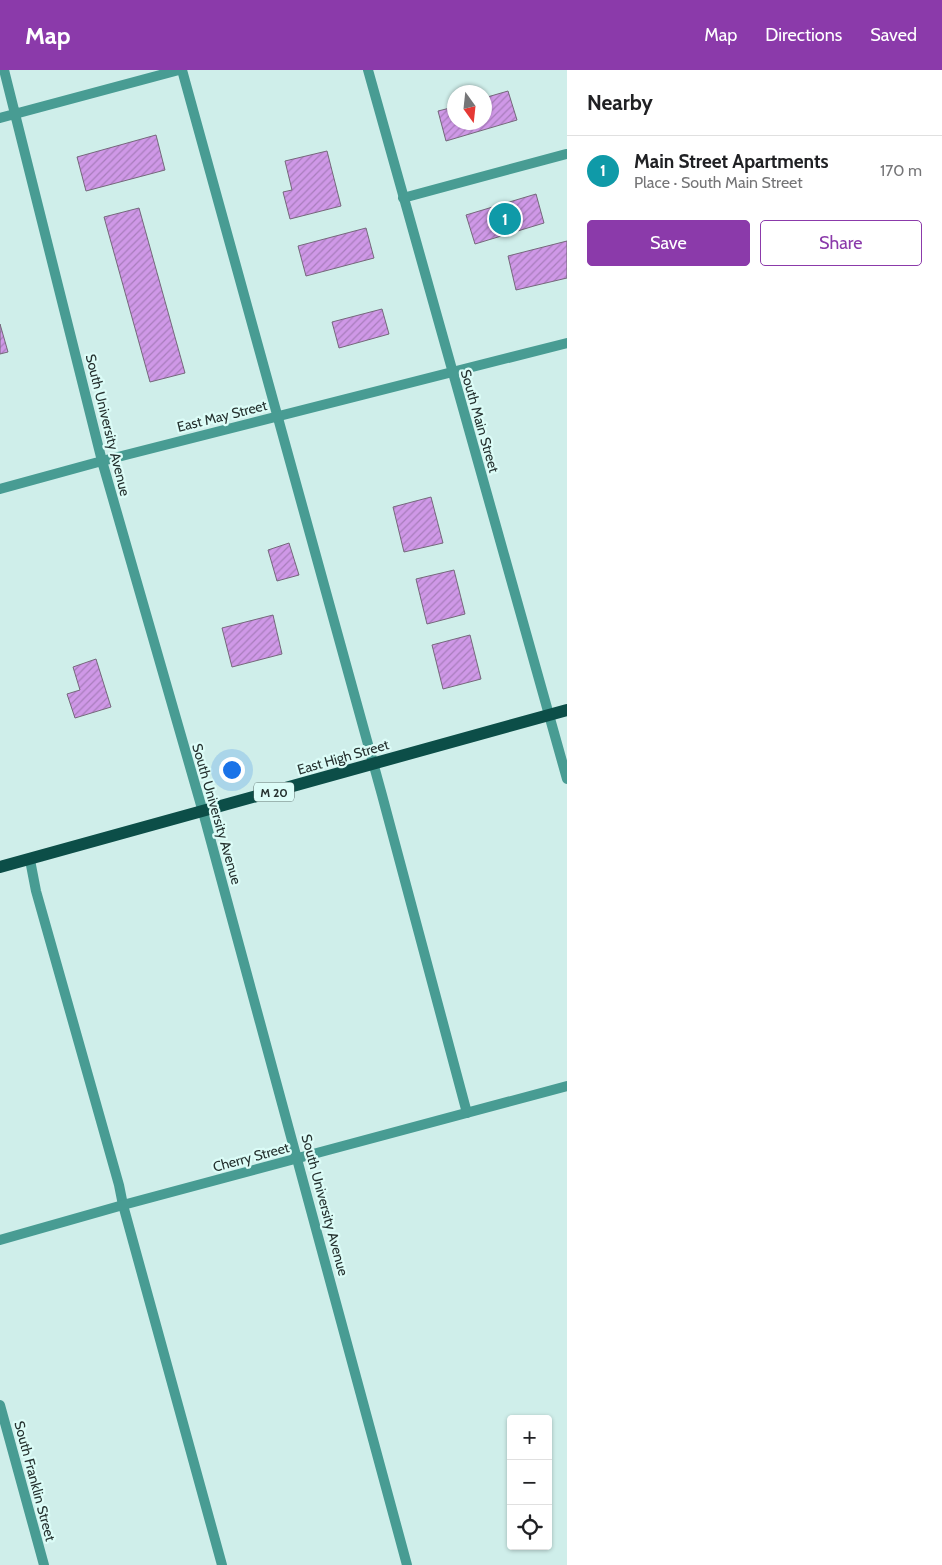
<!DOCTYPE html>
<meta charset="utf-8">
<style>
body{margin:0;font-family:Cabin,sans-serif;background:#f2f2f2;color:#202124}
.controls{position:absolute;right:15px;bottom:15px;display:grid;overflow:hidden;border-radius:5px;box-shadow:0 1px 4px #0004}
.controls button{width:45px;height:45px;display:grid;place-items:center;padding:0;border:0;border-bottom:1px solid #e0e0e0;background:#fff;color:#202124;font:25px sans-serif}
.compass{position:absolute;left:447px;top:15px;width:45px;height:45px;border-radius:50%;background:#fff;box-shadow:0 1px 4px #0004;rotate:165deg}
.you{position:absolute;left:231px;top:699px;width:18px;height:18px;margin:-12px;border:4px solid #fff;border-radius:50%;background:#1a73e8;box-shadow:0 0 0 8px #1a73e833}
.badge{display:grid;place-items:center;width:32px;height:32px;border-radius:50%;background:#8b3aaa;color:#fff;font-size:16px;font-weight:700}
.pin{position:absolute;translate:-50% -50%;border:2px solid #fff;box-shadow:0 1px 5px #0006}
.list{margin:0;padding:0;list-style:none}
h2{display:flex;justify-content:space-between;align-items:center;height:65px;margin:0;padding:0 20px;font-size:21px}
h2 small{font-size:16px;font-weight:400;color:#757577}
.list li{display:grid;grid-template-columns:32px 1fr auto;gap:15px;align-items:center;box-sizing:border-box;height:70px;padding:0 20px;border-top:1px solid #e0e0e0}
.list b{display:block;font-size:19px;white-space:nowrap}
.list p{margin:0;font-size:16px;white-space:nowrap;color:#757577}
.list em{font-size:16px;font-style:normal;color:#757577}
.actions{display:flex;gap:10px;padding:15px 20px}
.actions a{flex:1;padding:11px 0;border:1px solid #8b3aaa;border-radius:5px;text-align:center;font-size:18px;color:#8b3aaa}
.actions .main{background:#8b3aaa;color:#fff}
.icon{flex:none;width:28px;height:28px;fill:none;stroke:currentColor;stroke-width:2;stroke-linecap:round;stroke-linejoin:round}
.map{position:relative;flex:none;width:567px;height:1495px;overflow:hidden}
header{display:flex;align-items:center;gap:30px;box-sizing:border-box;height:70px;padding:0 25px;background:#8b3aaa;color:#fff}
header strong{font-size:24px}
nav{display:flex;gap:28px;margin-inline-start:auto;font-size:18px}
main{display:flex}
aside{flex:1;background:#fff}
.map>svg:first-child{display:block}
.building{fill:url(#building-hatch);stroke:#75687b}
.lines{fill:none;stroke-linecap:round;stroke-linejoin:round}
.service{stroke:#489c93;stroke-width:10}
.minor{stroke:#489c93;stroke-width:10}
.tertiary{stroke:#489c93;stroke-width:10}
.primary{stroke:#0c4e48;stroke-width:12}
.labels{text-anchor:middle;dominant-baseline:central;stroke-width:4.5;stroke-linejoin:round;paint-order:stroke}
.shield{fill:#dcfcf7;stroke:#5c6e6b;stroke-width:1}
.shield-label{font-size:12px;font-weight:bold;fill:#25312f}
.street-label{font-size:14px;fill:#25312f;stroke:#dcfcf7}
</style>
<header>
<strong>Map</strong>
<nav><a>Map</a><a>Directions</a><a>Saved</a></nav>
</header>
<main>
<div class="map">
<svg width="567" height="1495" viewBox="0 0 567 1495">
<defs>
<pattern id="building-hatch" width="6" height="6" patternUnits="userSpaceOnUse" patternTransform="scale(1.25)"><rect width="6" height="6" fill="#cf98e7"/><path d="M-1 1l2-2M0 6l6-6M5 7l2-2" fill="none" stroke="#a87dbc"/></pattern>
</defs>
<rect width="100%" height="100%" fill="#cfeeea"/>
<path class="building" d="M508,21L517,50L446,71L438,41L454,37V52H484V28Z
M156,65L165,100L86,121L77,87Z
M327,81L341,136L290,149L283,122L292,120L285,91Z
M536,124L544,153L475,174L466,145Z
M139,138L185,303L150,312L104,147Z
M366,158L374,188L306,206L298,176Z
M567,171V208L516,220L508,186Z
M382,239L389,264L339,278L332,252Z
M0,254L8,282L0,284Z
M431,427L443,473L404,482L393,437Z
M289,473L299,505L277,511L268,480Z
M454,500L465,544L427,554L416,509Z
M273,545L282,584L232,597L222,558Z
M470,565L481,609L443,619L432,575Z
M96,589L111,637L75,648L67,624L80,620L73,597Z"/>
<g class="lines">
<path class="service" d="M182,0L382,725L467,1043
M403,128L566,84
M30,790L36,821L119,1115L123,1135L222,1495"/>
<path class="minor" d="M4,0L102,391L203,742L407,1495
M0,48L179,0
M0,419L102,391L567,273
M0,1170L123,1135L567,1016
M0,1335L44,1495"/>
<path class="tertiary" d="M368,0L567,709"/>
<path class="primary" d="M0,797L567,640"/>
</g>
<g class="labels">
<rect class="shield" x="254" y="712.5" width="40" height="19" rx="4"/>
<g class="shield-label">
<text x="274" y="722">M 20</text>
</g>
<g class="street-label">
<text transform="translate(222 346) rotate(-14)">East May Street</text>
<text transform="translate(480 351) rotate(74)">South Main Street</text>
<text transform="translate(108 355) rotate(76)">South University Avenue</text>
<text transform="translate(343 687) rotate(-16)">East High Street</text>
<text transform="translate(217 744) rotate(74)">South University Avenue</text>
<text transform="translate(251 1087) rotate(-15)">Cherry Street</text>
<text transform="translate(325 1135) rotate(75)">South University Avenue</text>
<text transform="translate(35 1411) rotate(75)">South Franklin Street</text>
</g>
</g>
</svg>
<div class="controls">
<button>+</button>
<button>−</button>
<button><svg class="icon" aria-label="locate" viewBox="0 0 24 24"><circle cx="12" cy="12" r="6"/><path d="M12 2v4M12 18v4M2 12h4M18 12h4"/></svg></button>
</div>
<svg class="compass" viewBox="-18 -18 36 36"><path d="M0-13l5 13h-10z" fill="#e53935"/><path d="M0 13l5-13h-10z" fill="#757577"/></svg>
<div class="you"></div>
<div class="pin badge" style="left:505px;top:149px;background:#0f9aa8">1</div>
</div>
<aside>
<h2>Nearby<small></small></h2>
<ul class="list">
<li><span class="badge" style="background:#0f9aa8">1</span><div><b>Main Street Apartments</b><p>Place · South Main Street</p></div><em>170 m</em></li>
</ul>
<div class="actions"><a class="main">Save</a><a>Share</a></div>
</aside>
</main>
